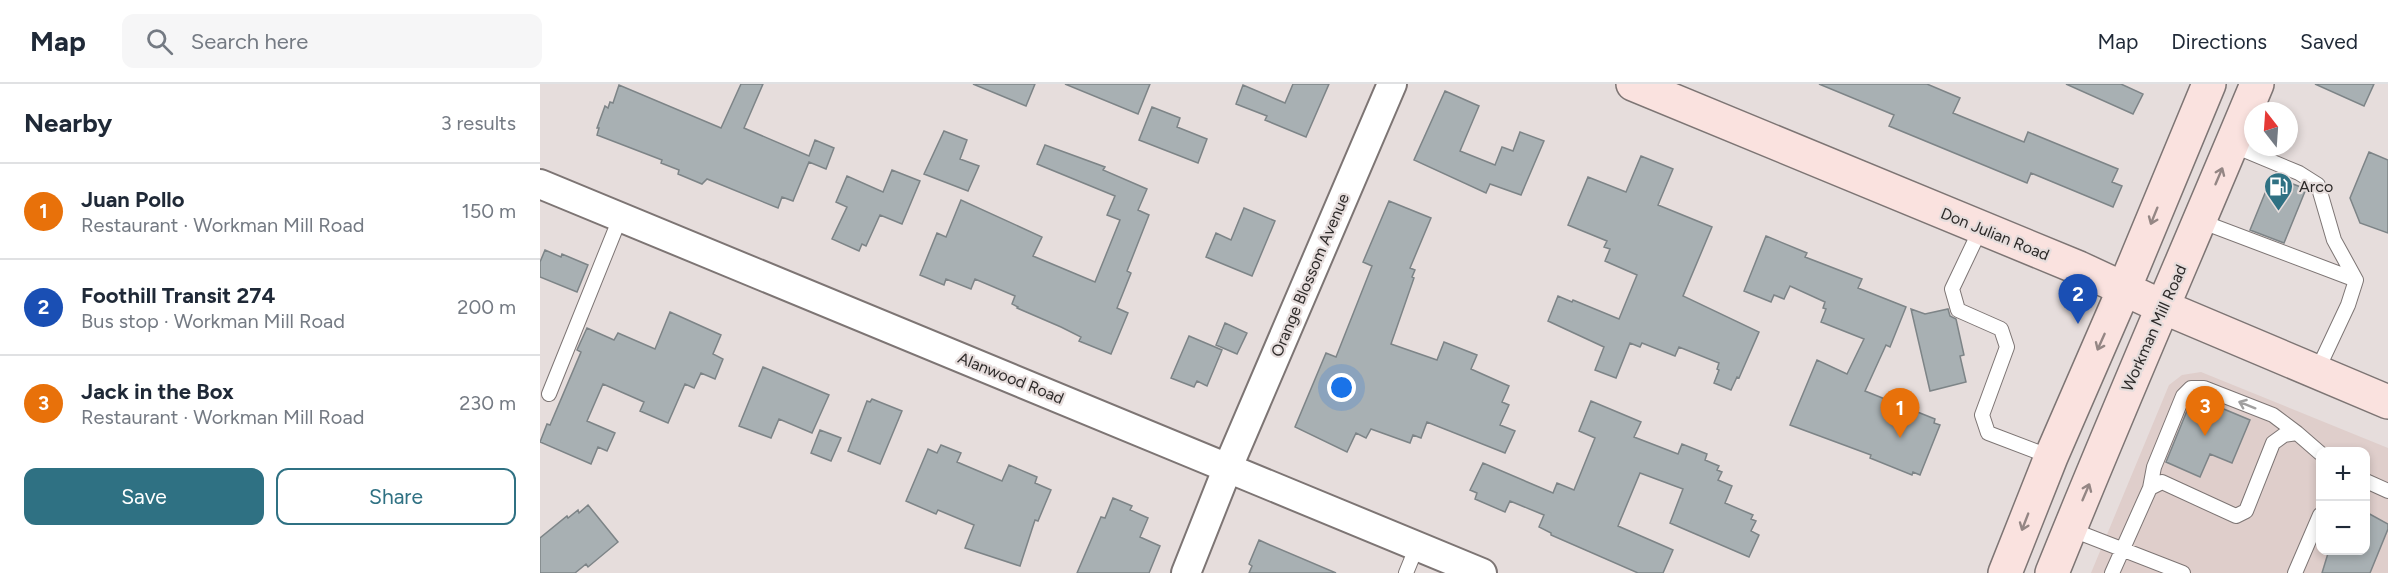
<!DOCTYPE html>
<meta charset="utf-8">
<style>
body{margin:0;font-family:Figtree,sans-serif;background:#f6f6f7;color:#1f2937}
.controls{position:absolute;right:18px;bottom:18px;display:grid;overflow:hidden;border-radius:12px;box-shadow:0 3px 9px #0003}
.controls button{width:54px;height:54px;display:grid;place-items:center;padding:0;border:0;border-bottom:2px solid #e0e1e3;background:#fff;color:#1f2937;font:30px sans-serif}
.compass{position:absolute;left:1704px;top:18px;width:54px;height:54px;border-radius:50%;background:#fff;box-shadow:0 3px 9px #0003;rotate:343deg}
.you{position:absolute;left:802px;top:304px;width:21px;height:21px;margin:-15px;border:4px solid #fff;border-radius:50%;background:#1a73e8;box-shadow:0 0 0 9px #1a73e833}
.badge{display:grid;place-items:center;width:39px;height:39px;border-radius:50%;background:#2f7183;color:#fff;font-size:20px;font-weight:700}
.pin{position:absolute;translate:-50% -50px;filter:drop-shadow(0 2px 3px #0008)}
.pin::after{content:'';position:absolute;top:32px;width:21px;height:18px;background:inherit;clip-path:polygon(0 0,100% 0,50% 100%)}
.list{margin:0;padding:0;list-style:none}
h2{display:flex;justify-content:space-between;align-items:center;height:78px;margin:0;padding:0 24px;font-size:26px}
h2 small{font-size:20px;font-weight:400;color:#747a83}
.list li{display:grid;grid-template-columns:39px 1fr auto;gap:18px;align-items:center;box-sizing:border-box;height:96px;padding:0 24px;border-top:2px solid #e0e1e3}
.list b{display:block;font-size:22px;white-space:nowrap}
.list p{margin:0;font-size:20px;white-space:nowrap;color:#747a83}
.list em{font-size:20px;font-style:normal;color:#747a83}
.actions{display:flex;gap:12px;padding:18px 24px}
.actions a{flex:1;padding:14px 0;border:2px solid #2f7183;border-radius:12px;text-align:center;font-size:21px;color:#2f7183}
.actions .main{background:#2f7183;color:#fff}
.icon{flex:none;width:33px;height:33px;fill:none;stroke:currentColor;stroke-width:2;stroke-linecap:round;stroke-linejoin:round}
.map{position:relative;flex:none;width:1848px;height:489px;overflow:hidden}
header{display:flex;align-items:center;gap:36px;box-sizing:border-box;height:84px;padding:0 30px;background:#fff;border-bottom:2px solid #e0e1e3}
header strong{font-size:28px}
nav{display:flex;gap:33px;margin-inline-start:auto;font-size:21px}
.search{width:420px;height:54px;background:#f6f6f7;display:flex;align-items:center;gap:15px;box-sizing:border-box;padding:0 21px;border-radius:12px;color:#747a83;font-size:22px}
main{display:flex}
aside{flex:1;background:#fff}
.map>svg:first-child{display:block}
.built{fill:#dfcecb;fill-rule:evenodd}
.building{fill:#a8b0b3;stroke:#7d8487;stroke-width:1.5}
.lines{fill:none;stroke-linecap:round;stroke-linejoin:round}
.lane-casing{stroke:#7d7574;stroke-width:16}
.street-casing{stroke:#7d7574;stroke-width:32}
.secondary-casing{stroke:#7d7574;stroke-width:36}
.lane{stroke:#fff;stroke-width:14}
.street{stroke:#fff;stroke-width:28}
.secondary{stroke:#fae2df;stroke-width:33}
.oneway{stroke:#948684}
.oneway2{stroke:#a09f9f}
.labels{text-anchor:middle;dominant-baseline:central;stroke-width:4.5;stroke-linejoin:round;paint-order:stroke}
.poi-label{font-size:16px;fill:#2d2a29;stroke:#e6dddc;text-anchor:start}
.street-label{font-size:16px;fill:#2d2a29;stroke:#e6dddc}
</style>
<header>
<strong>Map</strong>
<div class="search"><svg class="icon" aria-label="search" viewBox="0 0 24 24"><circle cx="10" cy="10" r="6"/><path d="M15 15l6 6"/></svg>Search here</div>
<nav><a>Map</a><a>Directions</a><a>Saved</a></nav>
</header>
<main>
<aside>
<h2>Nearby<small>3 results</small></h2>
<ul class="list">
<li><span class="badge" style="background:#e8710a">1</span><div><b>Juan Pollo</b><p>Restaurant · Workman Mill Road</p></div><em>150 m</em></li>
<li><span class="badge" style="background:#1a4fb4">2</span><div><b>Foothill Transit 274</b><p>Bus stop · Workman Mill Road</p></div><em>200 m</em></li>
<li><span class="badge" style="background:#e8710a">3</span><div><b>Jack in the Box</b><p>Restaurant · Workman Mill Road</p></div><em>230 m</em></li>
</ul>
<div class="actions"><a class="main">Save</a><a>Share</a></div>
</aside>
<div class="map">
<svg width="1848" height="489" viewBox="0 0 1848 489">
<rect width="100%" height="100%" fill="#e6dddc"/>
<path class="built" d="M1661,288L1848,364V489H1551L1629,301L1642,291ZM1780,368H1826V466H1780Z"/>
<path class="building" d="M201,0H223L204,44L269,72L275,56L294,64L286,85L269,78L253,117L242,113L238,124L167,95L162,100L138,90L139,86L121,79L122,76L57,51L59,44H57L65,22L68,24L70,18L73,19L79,1L181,44Z
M433,0H495L486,22Z
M525,0H610L598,30Z
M753,0H789L766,53L725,36L727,32L696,20L703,1L745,19Z
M1279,0H1387L1420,14L1413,29L1484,58L1488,48L1578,85L1572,98L1582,102L1573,123L1491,89L1487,99L1349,42L1354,31Z
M1526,0H1581L1603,10L1593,30Z
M1775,0H1834L1824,22Z
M905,7L939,22L920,67L955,81L962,63L973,67L980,48L1004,57L981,111L950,100L946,109L874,76Z
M612,23L640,34L637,43L667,55L658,79L599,56Z
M404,47L427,56L420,75L439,82L428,107L384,90Z
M505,61L565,83L563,86L607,105L598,126L609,131L587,187L591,189L577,224L588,229L571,270L539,257L541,253L521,243L477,224L478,223L472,220L475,212L435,195L431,205L406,195L404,201L380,191L397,149L406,153L421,116L502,153L493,172L555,198L580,136L567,131L575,112L497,80Z
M1829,68L1848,76V149L1820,139L1810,114Z
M1101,72L1133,85L1118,121L1172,143L1143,212L1219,248L1199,294L1197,293L1191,306L1174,299L1179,286L1177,285L1179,279L1139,263L1135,272L1102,259L1100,263L1090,259L1076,294L1055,286L1064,263L1008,237L1018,212L1032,218L1033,216L1079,235L1097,191L1065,177L1070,165L1064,163L1067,157L1028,141L1048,93L1086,108Z
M352,86L380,97L362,140L340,131L326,162L322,160L319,167L292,155L307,123L296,118L307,92L343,108Z
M1732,92L1766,105L1744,159L1710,146Z
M849,117L891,134L870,184L875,186L872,193L874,194L851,260L897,276L904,258L937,271L931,285L969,302L962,318L969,321L960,341L975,347L965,369L887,338L881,354L873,351L870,359L831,345L826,354L816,349L807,368L755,343L786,269L796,273L832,182L823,178Z
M704,124L735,137L712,192L666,173L676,149L691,156Z
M1226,152L1267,169L1265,173L1322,195L1318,204L1366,223L1350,263L1346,261L1325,307L1395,335L1394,339L1400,341L1380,391L1373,388L1372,391L1330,374L1331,371L1250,341L1277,276L1307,290L1324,255L1281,238L1286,225L1283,224L1285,218L1250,202L1244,215L1234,211L1231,218L1204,207Z
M5,166L21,173L22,170L48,181L37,208L0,193V178Z
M1371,225L1385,230L1408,225L1410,232L1416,235L1424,271L1420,272L1426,298L1390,307Z
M130,228L181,251L173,270L183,275L175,295L161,289L154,304L145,300L128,339L100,327L104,318L63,300L47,337L75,349L67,367L58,363L51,380L0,358L7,340L10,341L41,268L37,266L47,244L74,256L78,249L115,265Z
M685,239L707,249L697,270L676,261Z
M649,252L682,266L667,302L657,297L654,303L631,294Z
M223,283L289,311L272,349L239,335L231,354L199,342Z
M1655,313L1710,336L1692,379L1670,370L1660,393L1626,378L1651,317Z
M332,315L362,327L340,380L308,367L327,317L330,318Z
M1051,317L1101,338L1094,353L1138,370L1142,360L1167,370L1165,376L1179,382L1177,386L1182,388L1178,396L1192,402L1185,419L1213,431L1211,435L1216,437L1211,447L1219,451L1209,473L1130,439L1143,405L1100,389L1078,442L1133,466L1123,489H1098L1011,451V449L999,443L1004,431L970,417L965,428L935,415L937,409L930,406L943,379L1013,409L1017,399L1034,406L1055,354L1039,347Z
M280,346L301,354L291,377L271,369Z
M401,361L421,369L417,378L462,397L469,381L497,393L495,399L511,406L498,437L495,436L480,482L425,464L434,441L398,426L396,430L366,417L388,365L397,369Z
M573,414L592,422L590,426L608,434L600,453L620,462L609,489H537L561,433L565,434Z
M48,421L78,458L48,483L46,480L35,489H0V454L27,432L28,434L38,426L39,429Z
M1826,428L1848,440V445L1830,489H1782L1789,466H1826Z
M719,456L730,461L796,489H709L712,482L709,480Z"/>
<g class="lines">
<defs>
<path id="lane" d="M1692,61L1759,89L1778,101L1794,156L1816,196L1808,221L1777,287
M1660,137L1816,196
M1441,144L1412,205L1418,226L1461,245L1467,263L1442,331L1448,349L1511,373
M9,310L80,134
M1826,397L1848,407
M1610,404L1614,383L1643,312L1651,304H1664L1733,331L1757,349
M1530,445L1643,489
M866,489L877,462
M1572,489L1610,404L1622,398L1696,432L1706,427L1733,359L1744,351L1757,349L1780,369
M1755,489L1780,431"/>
<path id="street" d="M0,100L942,489
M646,489L688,383L852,0"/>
<path id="secondary" d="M1093,0L1539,184L1623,223L1848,318
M1465,489L1511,373L1584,205L1669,0
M1512,489C1578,325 1649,163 1717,0"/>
</defs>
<use href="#lane" class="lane-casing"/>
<use href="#street" class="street-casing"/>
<use href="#secondary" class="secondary-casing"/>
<use href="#lane" class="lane"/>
<use href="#street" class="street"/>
<use href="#secondary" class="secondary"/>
</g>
<defs><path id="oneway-shaft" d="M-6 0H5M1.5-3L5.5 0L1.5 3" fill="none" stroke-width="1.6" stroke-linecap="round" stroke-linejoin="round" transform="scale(1.5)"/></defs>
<g class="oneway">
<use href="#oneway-shaft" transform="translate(1679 92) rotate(-67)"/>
<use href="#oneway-shaft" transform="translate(1614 132) rotate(112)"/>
<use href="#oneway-shaft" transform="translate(1561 258) rotate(114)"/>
<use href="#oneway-shaft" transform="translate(1546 408) rotate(-67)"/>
<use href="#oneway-shaft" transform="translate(1485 438) rotate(111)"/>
</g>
<use class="oneway2" href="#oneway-shaft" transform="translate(1707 321) rotate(-158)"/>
<defs>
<symbol id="fuel-pin" viewBox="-11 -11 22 30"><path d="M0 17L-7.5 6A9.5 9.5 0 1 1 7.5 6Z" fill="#2f7183" stroke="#e6dddc"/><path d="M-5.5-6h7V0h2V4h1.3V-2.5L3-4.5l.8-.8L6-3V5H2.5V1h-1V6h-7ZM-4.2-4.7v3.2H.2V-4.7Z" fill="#fff"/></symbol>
</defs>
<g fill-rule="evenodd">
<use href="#fuel-pin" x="1722" y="86" width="33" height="45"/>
</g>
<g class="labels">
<g class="poi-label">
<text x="1759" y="102">Arco</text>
</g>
<g class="street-label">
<text transform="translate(1455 150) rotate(22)">Don Julian Road</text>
<text transform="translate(770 191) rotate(-67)">Orange Blossom Avenue</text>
<text transform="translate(1614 244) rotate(-66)">Workman Mill Road</text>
<text transform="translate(471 294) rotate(22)">Alanwood Road</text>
</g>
</g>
</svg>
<div class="controls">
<button>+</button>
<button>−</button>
</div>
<svg class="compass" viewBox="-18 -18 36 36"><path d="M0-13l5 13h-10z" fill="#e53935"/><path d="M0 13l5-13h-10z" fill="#747a83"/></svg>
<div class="you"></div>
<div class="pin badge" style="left:1360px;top:354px;background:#e8710a">1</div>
<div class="pin badge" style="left:1538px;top:240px;background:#1a4fb4">2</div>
<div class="pin badge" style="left:1665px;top:352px;background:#e8710a">3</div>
</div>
</main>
